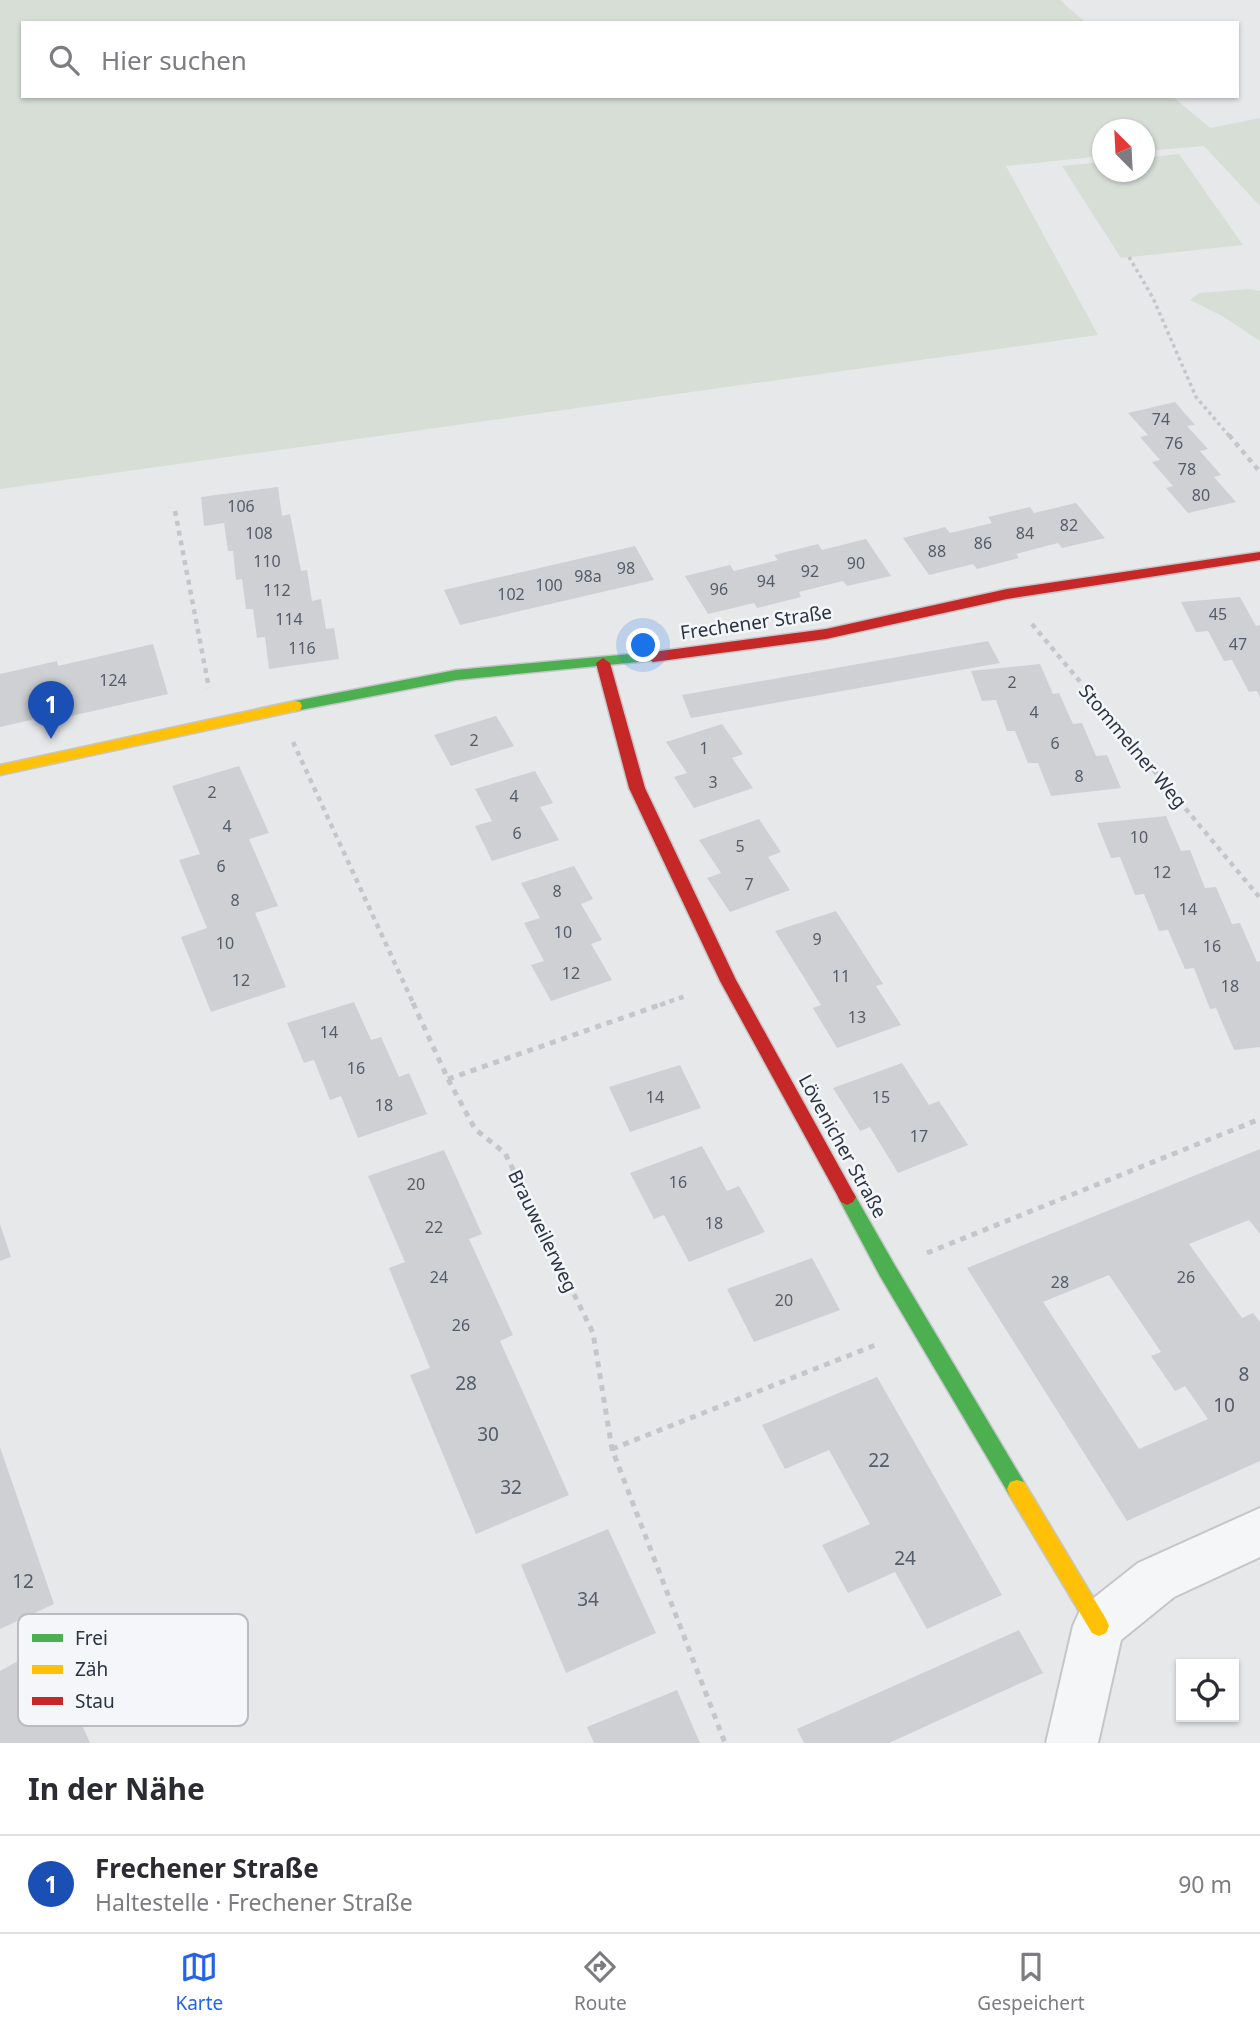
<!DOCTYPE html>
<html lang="de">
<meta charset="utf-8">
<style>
body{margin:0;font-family:"Noto Sans",sans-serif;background:#f2f2f3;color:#2b2b33}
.controls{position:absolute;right:21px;bottom:21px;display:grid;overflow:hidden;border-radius:0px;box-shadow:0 2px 5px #0004}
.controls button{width:63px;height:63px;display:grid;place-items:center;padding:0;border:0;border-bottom:2px solid #e1e1e2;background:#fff;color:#2b2b33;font:35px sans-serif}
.compass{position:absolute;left:1092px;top:119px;width:63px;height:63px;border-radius:50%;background:#fff;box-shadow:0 2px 5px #0004;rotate:336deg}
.you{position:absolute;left:644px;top:646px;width:24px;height:24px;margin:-18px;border:5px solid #fff;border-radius:50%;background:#1a73e8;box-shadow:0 0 0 10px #1a73e833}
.badge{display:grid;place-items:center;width:46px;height:46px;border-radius:50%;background:#2563eb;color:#fff;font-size:23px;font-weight:700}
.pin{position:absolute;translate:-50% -58px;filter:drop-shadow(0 2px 4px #0008)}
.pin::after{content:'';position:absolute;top:37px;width:24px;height:21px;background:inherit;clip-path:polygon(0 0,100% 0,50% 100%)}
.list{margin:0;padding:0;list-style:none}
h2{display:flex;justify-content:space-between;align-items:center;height:91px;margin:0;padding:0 28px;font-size:30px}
h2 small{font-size:23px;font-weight:400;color:#7c7c81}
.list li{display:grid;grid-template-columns:46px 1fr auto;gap:21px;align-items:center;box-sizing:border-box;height:98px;padding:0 28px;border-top:2px solid #e1e1e2}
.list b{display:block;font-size:26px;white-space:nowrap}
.list p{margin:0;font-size:23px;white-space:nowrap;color:#7c7c81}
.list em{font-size:23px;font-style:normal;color:#7c7c81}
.icon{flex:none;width:38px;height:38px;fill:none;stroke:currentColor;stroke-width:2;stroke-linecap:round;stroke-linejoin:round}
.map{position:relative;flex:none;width:1260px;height:1743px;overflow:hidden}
.search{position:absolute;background:#fff;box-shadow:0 2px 5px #0004;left:21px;right:21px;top:21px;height:77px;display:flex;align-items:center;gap:18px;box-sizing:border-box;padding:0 24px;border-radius:0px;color:#7c7c81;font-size:26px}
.sheet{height:189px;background:#fff}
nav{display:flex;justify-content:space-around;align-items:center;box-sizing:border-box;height:98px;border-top:2px solid #e1e1e2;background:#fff;font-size:19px;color:#7c7c81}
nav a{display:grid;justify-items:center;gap:4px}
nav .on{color:#2563eb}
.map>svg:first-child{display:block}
.green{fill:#d6ded6}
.building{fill:#ced0d3;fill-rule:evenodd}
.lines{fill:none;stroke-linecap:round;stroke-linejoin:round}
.street-casing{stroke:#c4c6c8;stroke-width:4}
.fast-casing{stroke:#c4c6c8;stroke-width:3}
.slow-casing{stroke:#c4c6c8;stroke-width:3}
.jam-casing{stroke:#c4c6c8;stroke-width:3}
.path-far2{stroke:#c5c6ca;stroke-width:3.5;stroke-dasharray:3.5 3.5;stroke-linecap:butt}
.path-far1{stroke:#c5c6ca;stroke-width:4.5;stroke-dasharray:5 5;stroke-linecap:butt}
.path{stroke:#c5c6ca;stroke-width:5;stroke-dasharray:6 6;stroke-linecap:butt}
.street{fill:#f5f6f7;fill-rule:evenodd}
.fast{fill:#4caf50;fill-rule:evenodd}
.slow{fill:#ffc107;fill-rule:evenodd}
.jam{fill:#c62828;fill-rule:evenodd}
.labels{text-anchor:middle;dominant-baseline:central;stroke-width:5;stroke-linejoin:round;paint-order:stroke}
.number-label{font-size:16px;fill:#545c69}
.street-label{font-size:19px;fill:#2b3445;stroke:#f4f6f9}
.near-number-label{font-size:19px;fill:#545c69}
.key{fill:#f4f6f9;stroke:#b8bcc3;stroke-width:2}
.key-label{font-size:19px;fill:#2b3445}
</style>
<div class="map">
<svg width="1260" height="1743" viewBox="0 0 1260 1743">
<rect width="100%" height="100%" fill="#e6e8ea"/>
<path class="green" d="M0,0H1060L1086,23H23V96H1172L1210,128L1260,118V206L1204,146L1145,151L1144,130H1102V156L1006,166L1098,335L0,489Z
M1179,154L1243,245L1121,258L1062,166L1102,162V172H1144L1145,158Z
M1250,289L1260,291V341L1224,317L1190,300L1199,293Z"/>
<path class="building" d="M1175,402L1195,425L1187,426L1208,449L1200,451L1221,475L1214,477L1236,502L1188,513L1166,488L1173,486L1152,462L1160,460L1140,437L1148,435L1128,413Z
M278,487L282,516L290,514L301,571L307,570L312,601L321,599L326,629L334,628L339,659L269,669L265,637L257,638L253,609H246L242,579L236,580L233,551H228L224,523L204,526L201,497Z
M1076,503L1105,538L1062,548L1058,543L1016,554L1019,558L977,569L973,564L929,575L903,538L945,527L950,533L992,523L988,517L1030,507L1034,513Z
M866,539L891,576L847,586L843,581L799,592L801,597L757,608L754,603L708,614L685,576L730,565L734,571L778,560L774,555L818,544L822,550Z
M635,546L654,580L460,625L444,590Z
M1240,597L1256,626L1260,625V698L1257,691L1249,692L1232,660L1224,661L1208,631L1196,632L1181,602Z
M988,641L1000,663L691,718L682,695Z
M153,644L168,694L71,716L70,711L0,727V674L57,661L58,666Z
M1040,664L1053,694L1059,693L1073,724L1082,723L1096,756L1107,755L1121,788L1051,796L1038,763H1028L1015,731H1007L996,700L982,701L971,671Z
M496,716L514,746L451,766L434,735Z
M722,724L743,754L732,758L753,788L694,808L674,777L687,773L666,742Z
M239,766L269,833L249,839L278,906L255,913L286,987L211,1012L181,937L207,928L179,860L200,854L172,786Z
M535,771L553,803L540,807L559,840L492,861L475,826L492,821L475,789Z
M1166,816L1181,851L1190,850L1205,888L1216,887L1232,924L1240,923L1257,962L1260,961V1047L1234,1050L1216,1008L1210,1009L1194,968L1185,969L1168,930L1159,931L1144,894L1135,895L1120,857L1111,858L1097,823Z
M759,819L781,852L768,857L790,890L730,912L707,878L721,873L699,840Z
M574,866L593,899L581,904L602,940L591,944L612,980L551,1001L531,965L544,961L524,923L540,918L521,883Z
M836,911L883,984L876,986L901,1025L837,1048L813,1008L821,1005L775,931Z
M354,1002L371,1040L381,1037L399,1077L409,1073L427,1114L358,1138L341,1096L330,1100L314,1060L304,1063L287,1023Z
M902,1063L929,1105L939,1101L968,1145L898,1173L870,1127L860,1131L833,1088Z
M680,1065L701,1108L630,1132L609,1087Z
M702,1146L727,1191L739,1186L765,1232L689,1262L664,1215L654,1219L630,1173Z
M1260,1149V1234L1249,1220L1189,1244L1242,1318L1253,1313L1260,1322V1461L1127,1521L967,1268ZM1109,1275L1161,1352L1151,1356L1175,1391L1185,1386L1208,1419L1139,1449L1043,1302Z
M444,1150L482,1234L469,1239L513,1335L500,1341L569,1495L476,1534L410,1375L430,1368L389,1268L405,1262L368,1176Z
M0,1224L11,1257L0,1261Z
M812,1258L840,1310L754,1342L727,1289Z
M877,1377L1002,1595L927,1629L895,1572L848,1593L822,1545L870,1524L829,1450L785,1469L762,1425Z
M0,1447L54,1604L0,1629Z
M608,1529L656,1633L566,1673L521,1565Z
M1019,1630L1043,1673L889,1743H804L797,1729Z
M47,1645L90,1743H0V1671Z
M677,1690L700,1743H594L587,1727Z"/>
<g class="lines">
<defs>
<path id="street" d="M1260,1508V1557L1174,1597L1121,1640L1098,1743H1046L1073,1626L1081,1608L1138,1563Z"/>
<path id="fast" d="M653,652L660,657L658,660L456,680L295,711L288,706L295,701L456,670Z
M847,1189L853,1192L894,1264L1024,1482L1027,1489L1024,1496L1017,1498L1010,1496L880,1276L838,1197L841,1192Z"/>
<path id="slow" d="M295,701L300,702L302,706L300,710L0,775V765Z
M1017,1480L1024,1482L1106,1619L1109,1626L1106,1633L1099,1636L1092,1633L1010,1496L1007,1489L1010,1482Z"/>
<path id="jam" d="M1260,552V560L1007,599L826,639L653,662L646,657L653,652L826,629L1007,589Z
M603,658L610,663L645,788L736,980L853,1192L856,1197L853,1202L847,1205L841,1202L720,981L629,788L596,663Z"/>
</defs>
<use href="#street" class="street-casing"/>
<use href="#fast" class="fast-casing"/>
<use href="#slow" class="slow-casing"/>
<use href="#jam" class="jam-casing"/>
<path class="path-far2" d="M1129,257L1153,298L1196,397L1230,437"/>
<path class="path-far1" d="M1229,435L1260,472
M175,511L209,688
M1032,624L1260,898
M293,742L414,1005
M660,1005L688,995"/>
<path class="path" d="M413,1003L448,1079L475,1129L505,1153L593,1333L612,1449L725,1743
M448,1079L665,1003
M927,1253L1260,1119
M612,1449L878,1344"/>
<use href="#street" class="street"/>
<use href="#fast" class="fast"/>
<use href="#slow" class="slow"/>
<use href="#jam" class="jam"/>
</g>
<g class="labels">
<g class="number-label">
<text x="1161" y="419">74</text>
<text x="1174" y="443">76</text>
<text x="1187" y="469">78</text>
<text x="1201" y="495">80</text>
<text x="241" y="506">106</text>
<text x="1069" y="525">82</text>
<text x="259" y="533">108</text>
<text x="1025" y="533">84</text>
<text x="983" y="543">86</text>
<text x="937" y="551">88</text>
<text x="267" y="561">110</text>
<text x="856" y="563">90</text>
<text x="626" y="568">98</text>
<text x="810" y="571">92</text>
<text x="588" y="576">98a</text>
<text x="766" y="581">94</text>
<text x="549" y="585">100</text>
<text x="719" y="589">96</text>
<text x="277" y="590">112</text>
<text x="511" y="594">102</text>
<text x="1218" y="614">45</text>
<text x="289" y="619">114</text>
<text x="1238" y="644">47</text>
<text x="302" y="648">116</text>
<text x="113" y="680">124</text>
<text x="1012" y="682">2</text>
<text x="1034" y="712">4</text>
<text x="474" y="740">2</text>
<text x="1055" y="743">6</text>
<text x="704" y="748">1</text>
<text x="1079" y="776">8</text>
<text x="713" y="782">3</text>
<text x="212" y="792">2</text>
<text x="514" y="796">4</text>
<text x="227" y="826">4</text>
<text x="517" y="833">6</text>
<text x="1139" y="837">10</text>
<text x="740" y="846">5</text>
<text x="221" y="866">6</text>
<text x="1162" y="872">12</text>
<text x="749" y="884">7</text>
<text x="557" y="891">8</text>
<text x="235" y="900">8</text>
<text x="1188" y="909">14</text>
<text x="563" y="932">10</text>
<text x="817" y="939">9</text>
<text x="225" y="943">10</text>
<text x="1212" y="946">16</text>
<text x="571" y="973">12</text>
<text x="841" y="976">11</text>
<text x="241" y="980">12</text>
<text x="1230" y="986">18</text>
<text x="857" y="1017">13</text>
<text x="329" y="1032">14</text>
<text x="356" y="1068">16</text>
<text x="655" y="1097">14</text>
<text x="881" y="1097">15</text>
<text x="384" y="1105">18</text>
<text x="919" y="1136">17</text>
<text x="678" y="1182">16</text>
<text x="416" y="1184">20</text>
<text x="714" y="1223">18</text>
<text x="434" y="1227">22</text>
<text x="439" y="1277">24</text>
<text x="1186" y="1277">26</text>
<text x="1060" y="1282">28</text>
<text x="784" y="1300">20</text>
<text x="461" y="1325">26</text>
</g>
<g class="street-label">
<text transform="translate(756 622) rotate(-8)">Frechener Straße</text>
<text transform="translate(1133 746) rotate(50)">Stommelner Weg</text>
<text transform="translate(843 1146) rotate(61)">Lövenicher Straße</text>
<text transform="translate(543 1231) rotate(64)">Brauweilerweg</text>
</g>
<g class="near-number-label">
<text x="1244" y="1374">8</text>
<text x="466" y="1383">28</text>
<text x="1224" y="1405">10</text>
<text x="488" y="1434">30</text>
<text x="879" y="1460">22</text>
<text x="511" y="1487">32</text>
<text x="905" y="1558">24</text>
<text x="23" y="1581">12</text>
<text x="588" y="1599">34</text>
</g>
</g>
<rect x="18" y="1614" width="230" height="112" rx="10" class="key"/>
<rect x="32" y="1634" width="31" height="8" fill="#4caf50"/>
<rect x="32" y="1665" width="31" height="9" fill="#ffc107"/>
<rect x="32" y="1697" width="31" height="8" fill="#c62828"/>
<g class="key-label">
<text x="75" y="1645">Frei</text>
<text x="75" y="1676">Zäh</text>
<text x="75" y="1708">Stau</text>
</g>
</svg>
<div class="controls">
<button><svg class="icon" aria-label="locate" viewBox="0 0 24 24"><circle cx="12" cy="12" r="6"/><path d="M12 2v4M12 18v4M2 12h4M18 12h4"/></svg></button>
</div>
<svg class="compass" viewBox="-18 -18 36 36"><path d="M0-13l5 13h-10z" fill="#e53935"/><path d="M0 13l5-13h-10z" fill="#7c7c81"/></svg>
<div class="you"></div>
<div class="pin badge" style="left:51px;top:739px;background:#1a4fb4">1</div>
<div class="search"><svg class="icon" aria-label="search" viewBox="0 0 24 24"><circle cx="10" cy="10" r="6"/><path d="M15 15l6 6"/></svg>Hier suchen</div>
</div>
<section class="sheet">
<h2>In der Nähe<small></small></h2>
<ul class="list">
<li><span class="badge" style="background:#1a4fb4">1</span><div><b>Frechener Straße</b><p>Haltestelle · Frechener Straße</p></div><em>90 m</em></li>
</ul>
</section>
<nav>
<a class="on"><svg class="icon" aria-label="map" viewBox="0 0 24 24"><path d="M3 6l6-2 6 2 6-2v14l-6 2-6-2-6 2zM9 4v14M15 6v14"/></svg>Karte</a>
<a><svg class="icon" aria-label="directions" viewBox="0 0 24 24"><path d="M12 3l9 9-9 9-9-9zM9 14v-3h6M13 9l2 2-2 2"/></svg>Route</a>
<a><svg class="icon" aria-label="saved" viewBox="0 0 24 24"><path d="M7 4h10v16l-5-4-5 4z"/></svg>Gespeichert</a>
</nav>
